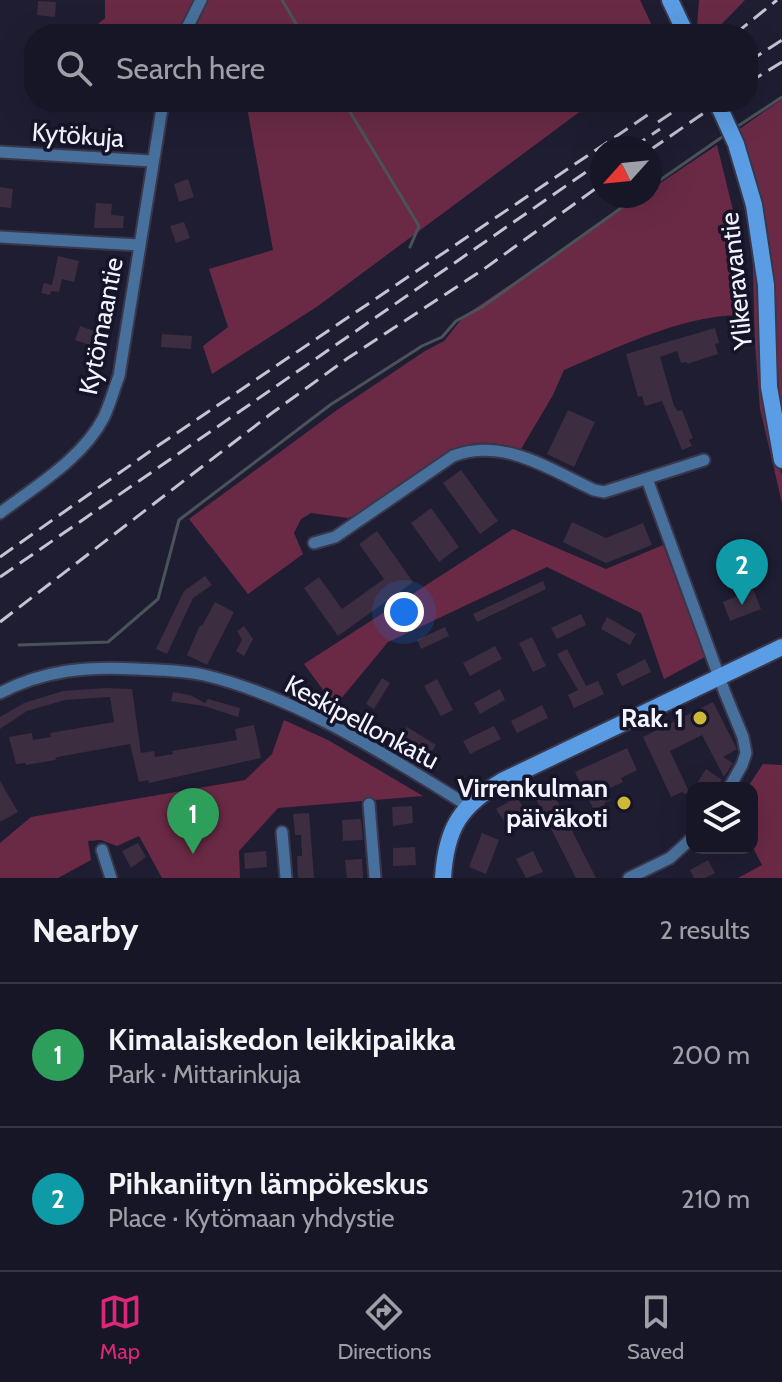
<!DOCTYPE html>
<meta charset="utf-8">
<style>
body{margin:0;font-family:Cabin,sans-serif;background:#242332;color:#f1f3f6}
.controls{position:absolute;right:24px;bottom:24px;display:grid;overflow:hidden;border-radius:16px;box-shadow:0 8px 32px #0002}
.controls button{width:72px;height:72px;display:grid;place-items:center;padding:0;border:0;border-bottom:2px solid #363543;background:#171626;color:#f1f3f6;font:40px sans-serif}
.compass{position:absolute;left:590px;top:136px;width:72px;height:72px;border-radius:50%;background:#171626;box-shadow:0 8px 32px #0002;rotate:243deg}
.you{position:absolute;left:404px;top:612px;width:28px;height:28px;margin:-20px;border:6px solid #fff;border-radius:50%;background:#1a73e8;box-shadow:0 0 0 12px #1a73e833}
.badge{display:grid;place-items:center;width:52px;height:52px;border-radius:50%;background:#db2777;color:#fff;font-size:26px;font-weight:700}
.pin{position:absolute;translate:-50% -66px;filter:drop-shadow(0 2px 4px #0008)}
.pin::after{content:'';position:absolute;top:42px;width:28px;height:24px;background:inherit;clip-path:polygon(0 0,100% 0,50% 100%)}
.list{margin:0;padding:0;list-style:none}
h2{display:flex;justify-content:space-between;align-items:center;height:104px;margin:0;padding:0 32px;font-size:34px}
h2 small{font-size:26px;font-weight:400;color:#9e9fa7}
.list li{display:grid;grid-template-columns:52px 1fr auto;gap:24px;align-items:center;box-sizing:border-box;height:144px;padding:0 32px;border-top:2px solid #363543}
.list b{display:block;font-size:30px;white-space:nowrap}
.list p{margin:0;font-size:26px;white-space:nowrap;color:#9e9fa7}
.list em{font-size:26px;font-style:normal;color:#9e9fa7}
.icon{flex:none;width:44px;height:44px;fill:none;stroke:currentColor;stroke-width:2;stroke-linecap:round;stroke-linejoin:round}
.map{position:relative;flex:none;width:782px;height:878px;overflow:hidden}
.search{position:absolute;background:#171626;box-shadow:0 8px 32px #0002;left:24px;right:24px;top:24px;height:88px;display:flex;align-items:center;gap:20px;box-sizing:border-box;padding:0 28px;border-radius:32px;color:#9e9fa7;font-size:30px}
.sheet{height:392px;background:#171626}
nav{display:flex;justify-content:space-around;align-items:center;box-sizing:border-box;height:112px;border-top:2px solid #363543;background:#171626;font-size:22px;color:#9e9fa7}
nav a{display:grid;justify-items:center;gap:4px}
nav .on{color:#db2777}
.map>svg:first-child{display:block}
.green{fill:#6a2a46}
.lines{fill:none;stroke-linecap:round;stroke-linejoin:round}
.stream{stroke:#4a535a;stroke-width:3}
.building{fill:#3d2d40}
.street-casing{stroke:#38374b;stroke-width:15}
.secondary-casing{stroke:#38374b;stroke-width:20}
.street{stroke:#48709c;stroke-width:11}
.secondary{stroke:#5b9de4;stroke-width:16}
.rail{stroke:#c4c3d1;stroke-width:3;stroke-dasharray:16 8;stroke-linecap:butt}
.secondary-bridge-casing{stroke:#38374b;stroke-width:20;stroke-linecap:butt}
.secondary-bridge{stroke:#5b9de4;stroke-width:16}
.poi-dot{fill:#d0b837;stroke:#161428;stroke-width:3}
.labels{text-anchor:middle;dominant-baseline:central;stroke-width:7;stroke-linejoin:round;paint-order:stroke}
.street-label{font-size:26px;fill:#f3f3ff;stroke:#161428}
.poi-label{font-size:26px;font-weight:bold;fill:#f3f3ff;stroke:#161428;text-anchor:end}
</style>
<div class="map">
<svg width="782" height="878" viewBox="0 0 782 878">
<rect width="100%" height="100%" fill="#1f1d32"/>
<path class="green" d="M105,0H640L656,34H86L105,18Z
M699,0H745L712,34L697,28Z
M782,99V419C775,375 777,332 775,288C772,234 755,181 738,130Z
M246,102H593L318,306L212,374L203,346L228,327L209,269L273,250Z
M717,145L741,243L740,315C684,315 616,348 564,370L553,395L521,449C507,445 493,442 478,443C449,445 384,497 358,514L348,518L311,513L301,519L294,533L303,554L248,594L189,519L337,410L425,351L444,341L464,316L641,196H650V190Z
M734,167H736L755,234L774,446L782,476V503L760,409L755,343L752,239Z
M513,529L606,569L663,545L705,657L664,679L641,613L547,567L388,642L335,706L304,664Z
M284,720L328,740L423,796L278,808L239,851L240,878H162L139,836L117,846L101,840L88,841L91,860L58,878H0V843L31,817L245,780L272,754Z
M763,764L782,765V878H738L762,865L752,846V788H747Z"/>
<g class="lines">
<path class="stream" d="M282,0L302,34
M344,102L419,226L410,247
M735,128L782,97
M650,187L725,135
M19,645L108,642L158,599L179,520L330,405L422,346L442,337L456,321L482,307L638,196"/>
</g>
<path class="building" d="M38,1L56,2L55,17L37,15Z
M188,179L194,197L179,202L174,184Z
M0,187L13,189L11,208L0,207Z
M96,203L112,204L111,215L124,216L123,228H94Z
M184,222L190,238L176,243L170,226Z
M58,256L79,261L74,282L62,279L59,292L51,291L50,295L41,293L44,283L52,285Z
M80,326L97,332L93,346L75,340Z
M715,328L719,343L715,344L718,354L687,364V362L681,363L677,351L660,357L674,406L678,411L682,410L693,438L689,440L692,446L682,450L662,401L645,406L642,396L638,397L626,354Z
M162,334L192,336L191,349L161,347Z
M568,410L595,422L574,467L547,454Z
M461,470L498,521L480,534L443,483Z
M431,508L459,547L439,562L411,523Z
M572,522L606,538L643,523L652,545L606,563L563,542Z
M377,531L413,582L338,636L304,588L319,577L342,609L384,579L359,544Z
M205,576L212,585L193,598L167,654L156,649L184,591Z
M543,581L546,589L477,622L473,614Z
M751,584L761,609L730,621L723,602L737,596L735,590Z
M215,602L234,612L207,665L187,655L200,625L202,626Z
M581,614L586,625L557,639L551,628Z
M607,617L636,634L630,645L601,629Z
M244,626L253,639L244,656L236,651L242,640L237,631Z
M445,627L449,636L421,649L417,640Z
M532,637L546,666L533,672L519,643Z
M495,646L502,659L470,676L463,663Z
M567,649L586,686L598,681L604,694L574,708L568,695L578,690L557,654Z
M645,659L651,672L622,686L616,674Z
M382,678L390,683L374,709L366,704Z
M437,679L453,710L441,716L424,686Z
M106,688L132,689L141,753L154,751L155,757L173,754L172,751L237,740L235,729L254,725L261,758L149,783L148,780L139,782L130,744L57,757L55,760L26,765L25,763L16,764L9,737L32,733L33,740L51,737L50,733L114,722L110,697L65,700L27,711L0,729V717L24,703L63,691Z
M500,689L505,700L480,714L474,703Z
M173,692L190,695L205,703L208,699L240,708L238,717L204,706L171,701Z
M713,702L737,749L723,757L733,763L724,777L702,735L670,751L692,798L682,792L671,797L643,737Z
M542,705L548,718L517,733L511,721Z
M494,726L501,739L470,754L463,741Z
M407,727L436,745L428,757L400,739Z
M627,748L637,770L621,778L623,782L606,790L611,800L604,803L606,807L595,812L575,772Z
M706,769L722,780L716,788H694Z
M0,781L18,812L0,822Z
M548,781L560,807L596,878H576L542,811L531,789Z
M517,797L526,812L506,824L496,809Z
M412,806L413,823L393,826L392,807Z
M309,813L314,878H298L297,856H302L301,835H295L293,814Z
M361,819L363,840L343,841L342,820Z
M482,833L499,840L486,874L469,867Z
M138,843L146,857L131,868L122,851Z
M415,847L416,865L393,866V848Z
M266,851L267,867L245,869L244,853Z
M533,851L543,872L526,878L516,859Z
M362,859L363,878H347L345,860Z
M708,860L715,873L705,878H694L690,870Z"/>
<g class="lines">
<defs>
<path id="street" d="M184,34L201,0
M0,152L152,161
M0,237L139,245
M647,479L725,693L743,737L746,753L742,765L729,788
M0,513C36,486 83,458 104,417C110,404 114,389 119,376L163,102
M314,543L335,537L453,456C503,437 549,469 594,490L604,492L704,460
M0,693C44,670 87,666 137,669C159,670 182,670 204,675C299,698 384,754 467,805
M369,804L375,878
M282,832L286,878
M102,850L111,878
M629,878L670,858L692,838"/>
<path id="secondary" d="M670,0L686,34
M754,205L766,285L769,387L782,460
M443,878C446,827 461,805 504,780L782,647"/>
</defs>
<use href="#street" class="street-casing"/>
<use href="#secondary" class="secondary-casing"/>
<use href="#street" class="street"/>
<use href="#secondary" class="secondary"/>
<path class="rail" d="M735,34L777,0
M748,62L782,40
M748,83L782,62
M658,122L688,102
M632,148L660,129
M650,150L720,102
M0,557L159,445L667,102
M0,577L602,161
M0,622L272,413L348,358L484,269L602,184"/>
<defs>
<path id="secondary-bridge" d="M717,102L736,144L754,205"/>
</defs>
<use href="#secondary-bridge" class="secondary-bridge-casing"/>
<use href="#secondary-bridge" class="secondary-bridge"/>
</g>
<g class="poi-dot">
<circle cx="700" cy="718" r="8"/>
<circle cx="624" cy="803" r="8"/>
</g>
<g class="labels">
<g class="street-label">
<text transform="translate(78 135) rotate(4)">Kytökuja</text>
<text transform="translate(736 281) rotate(-96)">Ylikeravantie</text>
<text transform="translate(101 326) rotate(-79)">Kytömaantie</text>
<text transform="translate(362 722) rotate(28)">Keskipellonkatu</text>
</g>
<g class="poi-label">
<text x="684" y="718">Rak. 1</text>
<text x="608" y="788">Virrenkulman<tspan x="608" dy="30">päiväkoti</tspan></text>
</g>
</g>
</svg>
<div class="controls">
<button><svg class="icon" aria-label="layers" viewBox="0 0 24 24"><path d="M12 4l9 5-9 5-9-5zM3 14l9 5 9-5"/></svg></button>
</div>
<svg class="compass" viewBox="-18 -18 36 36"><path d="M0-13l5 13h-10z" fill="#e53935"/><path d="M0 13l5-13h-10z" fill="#9e9fa7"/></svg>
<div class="you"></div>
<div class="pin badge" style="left:193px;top:854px;background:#2e9e5b">1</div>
<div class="pin badge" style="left:742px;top:605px;background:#0f9aa8">2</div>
<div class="search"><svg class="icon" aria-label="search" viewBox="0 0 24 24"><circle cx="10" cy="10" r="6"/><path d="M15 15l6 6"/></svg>Search here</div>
</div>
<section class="sheet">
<h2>Nearby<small>2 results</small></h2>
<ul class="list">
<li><span class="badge" style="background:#2e9e5b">1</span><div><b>Kimalaiskedon leikkipaikka</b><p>Park · Mittarinkuja</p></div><em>200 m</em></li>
<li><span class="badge" style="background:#0f9aa8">2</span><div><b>Pihkaniityn lämpökeskus</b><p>Place · Kytömaan yhdystie</p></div><em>210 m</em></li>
</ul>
</section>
<nav>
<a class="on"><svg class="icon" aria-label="map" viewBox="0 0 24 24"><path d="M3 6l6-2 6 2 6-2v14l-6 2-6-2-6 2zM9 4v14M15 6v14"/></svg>Map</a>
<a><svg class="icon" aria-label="directions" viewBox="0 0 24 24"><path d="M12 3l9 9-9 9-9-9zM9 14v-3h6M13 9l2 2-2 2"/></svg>Directions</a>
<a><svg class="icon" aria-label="saved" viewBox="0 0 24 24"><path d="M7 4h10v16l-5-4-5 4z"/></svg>Saved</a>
</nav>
